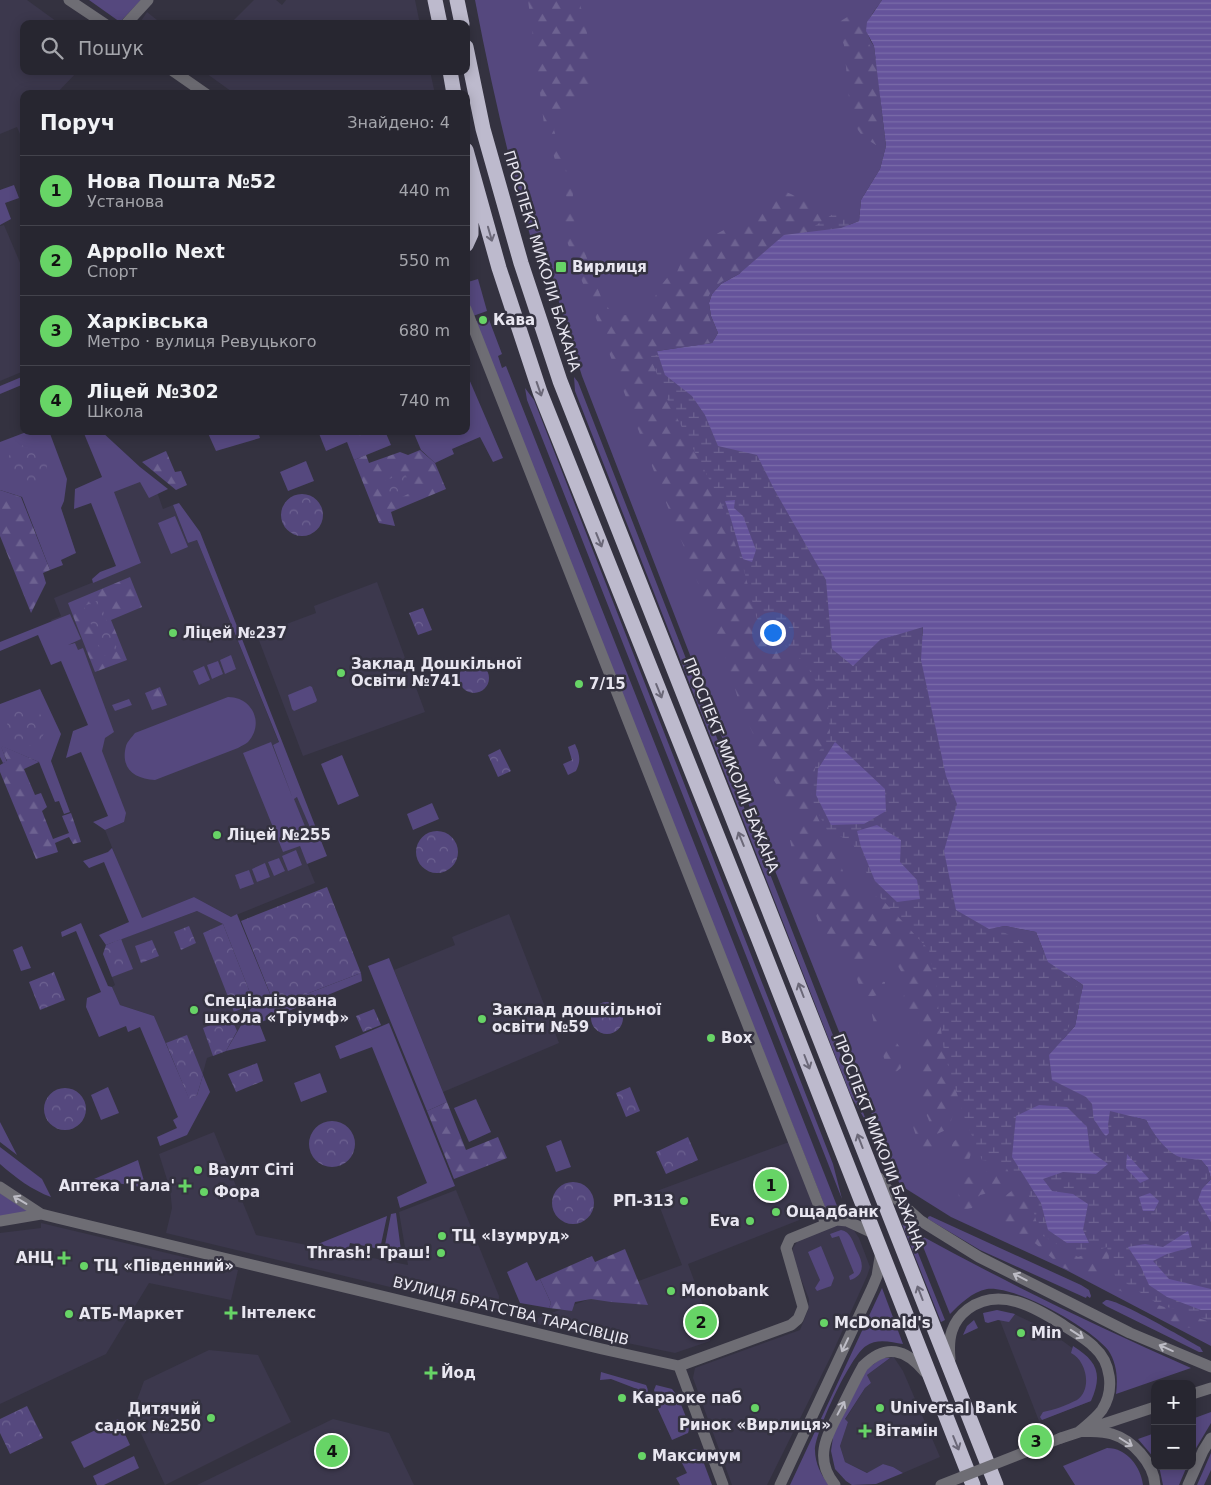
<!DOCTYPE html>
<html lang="uk">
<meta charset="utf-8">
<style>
body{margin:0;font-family:"DejaVu Sans",sans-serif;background:#33323c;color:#f1f3f6}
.controls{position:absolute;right:15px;bottom:15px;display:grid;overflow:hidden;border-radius:10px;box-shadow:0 2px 12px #0003}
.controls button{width:45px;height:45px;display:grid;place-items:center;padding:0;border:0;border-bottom:1px solid #43434c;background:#272630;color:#f1f3f6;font:25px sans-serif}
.you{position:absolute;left:772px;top:632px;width:18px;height:18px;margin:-12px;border:4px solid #fff;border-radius:50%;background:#1a73e8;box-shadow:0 0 0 8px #1a73e833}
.badge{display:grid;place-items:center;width:32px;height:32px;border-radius:50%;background:#67d466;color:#111;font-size:16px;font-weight:700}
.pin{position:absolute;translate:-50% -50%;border:2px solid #fff;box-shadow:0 1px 5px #0006}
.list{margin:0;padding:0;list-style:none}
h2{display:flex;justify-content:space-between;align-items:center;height:65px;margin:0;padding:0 20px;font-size:21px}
h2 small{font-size:16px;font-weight:400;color:#a4a5ab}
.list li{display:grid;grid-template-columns:32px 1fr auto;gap:15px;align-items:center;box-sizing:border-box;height:70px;padding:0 20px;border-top:1px solid #43434c}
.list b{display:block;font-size:19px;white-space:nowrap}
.list p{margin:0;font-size:16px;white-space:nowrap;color:#a4a5ab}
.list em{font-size:16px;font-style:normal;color:#a4a5ab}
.icon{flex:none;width:28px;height:28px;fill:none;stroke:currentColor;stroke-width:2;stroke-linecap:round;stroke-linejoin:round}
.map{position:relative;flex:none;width:1211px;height:1485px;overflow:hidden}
.search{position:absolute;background:#272630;box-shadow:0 2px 12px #0003;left:20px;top:20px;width:450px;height:55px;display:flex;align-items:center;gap:12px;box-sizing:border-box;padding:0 18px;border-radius:10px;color:#a4a5ab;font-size:19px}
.panel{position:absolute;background:#272630;box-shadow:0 2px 12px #0003;left:20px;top:90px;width:450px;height:345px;border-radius:10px}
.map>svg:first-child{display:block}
.built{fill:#3c384d}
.green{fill:#55487e;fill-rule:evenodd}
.forest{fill:url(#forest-firs);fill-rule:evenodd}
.wetland{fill:url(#wetland-marsh)}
.park{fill:url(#park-crowns)}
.water{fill:url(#water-rules)}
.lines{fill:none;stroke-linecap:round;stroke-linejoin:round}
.minor{stroke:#6e6d74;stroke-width:11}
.highway{stroke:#bdbacd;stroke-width:15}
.minor-bridge{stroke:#6e6d74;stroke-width:11}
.oneway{stroke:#6b6878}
.oneway2{stroke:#bdbcc5}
.poi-dot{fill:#67d466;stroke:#343240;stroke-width:2}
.labels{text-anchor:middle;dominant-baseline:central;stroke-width:5;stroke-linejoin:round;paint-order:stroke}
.street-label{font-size:15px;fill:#e8e6f0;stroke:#343240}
.poi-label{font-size:15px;font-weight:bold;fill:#e8e6f0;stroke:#343240;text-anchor:start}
</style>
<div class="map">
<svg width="1211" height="1485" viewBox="0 0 1211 1485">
<defs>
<pattern id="forest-firs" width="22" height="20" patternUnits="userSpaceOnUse" patternTransform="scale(1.25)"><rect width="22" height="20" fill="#55487e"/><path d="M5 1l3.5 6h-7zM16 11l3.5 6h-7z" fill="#6d6291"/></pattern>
<pattern id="wetland-marsh" width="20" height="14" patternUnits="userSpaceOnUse" patternTransform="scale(1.25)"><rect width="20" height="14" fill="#55487e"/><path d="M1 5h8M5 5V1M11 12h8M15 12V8" fill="none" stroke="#6d6291"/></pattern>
<pattern id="park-crowns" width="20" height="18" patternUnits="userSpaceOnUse" patternTransform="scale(1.25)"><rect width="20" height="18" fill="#55487e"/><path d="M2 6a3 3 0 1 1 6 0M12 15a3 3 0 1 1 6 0" fill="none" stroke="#6d6291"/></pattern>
<pattern id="water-rules" width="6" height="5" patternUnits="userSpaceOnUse" patternTransform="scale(1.25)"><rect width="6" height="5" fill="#65539b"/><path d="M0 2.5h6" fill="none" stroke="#7b6ca9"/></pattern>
</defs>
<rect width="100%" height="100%" fill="#343240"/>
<path class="built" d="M0,0H27L60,24H24V71H78L56,94H24L23,141L17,127L0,134Z
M254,0H276L282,5L286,0H415L420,24H230Z
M147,12L162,24H139Z
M203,71H430L435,94H235Z
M4,225L24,272V371L0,381V226Z
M140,477L156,489L163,509L173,505L188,543L197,540L279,743L273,745L294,798L298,797L315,839L300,846L315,883L231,917L194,897L141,919L105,830L124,822L94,747L101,734L51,620L61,616L54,598L141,563L111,489Z
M377,582L425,712L303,756L257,635L316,613L314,606Z
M197,911L223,924L254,1003L226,1051L207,1058L197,1095L189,1099L154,1016L120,1005L112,987L115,985L103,954L121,939Z
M509,914L559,1043L443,1092L394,970L455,945L452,937Z
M214,1132L256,1235L408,1265L399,1212L456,1190L499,1296L498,1313L166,1233L172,1208L170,1189L159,1154Z
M789,1142L817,1213L688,1264L712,1329L710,1341L675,1353L527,1322L682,1265L654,1192Z
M41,1223L238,1270L231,1300L149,1283L106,1354L0,1404V1233L41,1228Z
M830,1224L845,1225L853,1229L859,1238L870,1267L867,1276L832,1354L767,1485H732L693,1378L695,1368L800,1330L808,1310L809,1299L793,1259V1248L801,1236Z
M1012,1313L1046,1329L1082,1355L1091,1401L1039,1421L999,1318Z
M209,1350L258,1355L291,1422L165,1485L132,1414L144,1381Z
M893,1356L903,1371L940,1457L903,1473L893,1467L883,1464L868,1473L845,1462L840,1446L848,1422L845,1420L865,1388L871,1383L867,1375Z
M333,1419L389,1433L414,1485H197Z"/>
<path class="green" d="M89,0H141L120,22Z
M475,0H882C870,18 860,25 874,46L886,146L880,169L861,200L859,221L841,228L784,235L739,274L721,284L712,294L709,303L711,316L718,333L712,343L657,351L880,640L923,626L921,660L988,929L1005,926L1036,932L1048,962L1083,985L1075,1026L1049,1055L1110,1111L1146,1120L1152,1131L1179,1157L1201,1160L1208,1168L1211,1179L1202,1189L1211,1222V1346L1066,1270L951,1217L900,1185L719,730L582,376L560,306L545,246L534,249C510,167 491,84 475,0Z
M14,185L19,198L5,203L11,219L0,225V190Z
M478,279L487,311L473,316L466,300L468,282Z
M488,317L502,354L498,356L502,368L506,366L841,1216L831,1212L825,1207L474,322Z
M466,372L503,458L493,462L480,437L452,449L454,454L435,463L421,450L413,431H466Z
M24,376V384L0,394V386Z
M574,377L578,382L868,1125L851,1096L575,391Z
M525,388L534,400L833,1164L842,1199L527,400Z
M29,431H49L67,479L64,501L61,508L76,553L61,560L63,565L50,570L22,497L0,490V442Z
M83,431H101L140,467L168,489L149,498L140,482L114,492L141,563L93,583L92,579L100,572L116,566L91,503L74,509L75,489L102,477Z
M207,431H258L260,438L216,451Z
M318,431H385L391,445L354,460L347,442L326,451Z
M306,461L314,481L288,491L280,472Z
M179,503L200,532L327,856L307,864L300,846L283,852L243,753L271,742L293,799L273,745L279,742L197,540L188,543L173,505ZM297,797L315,839L311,841L294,799Z
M175,516L188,547L171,554L158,523Z
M70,614L81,639L68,645L75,643L78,650L83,648L114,732L105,738L102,751L126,813L124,822L105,830L93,822L108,816L81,752L66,758L73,731L88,725L61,661L51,665L38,635L0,651V642Z
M231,655L236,669L225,674L220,660Z
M218,661L223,674L212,679L207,665Z
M204,666L210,680L199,685L193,671Z
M310,686L312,687L317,700L316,702L294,711L292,709L288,695Z
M40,689L61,734L51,761L70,812L64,814L59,801L55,802L39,762L1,746L7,762L3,763L0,757V704Z
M228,697C252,697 265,723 248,742C246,744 241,746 238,748L155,780C135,779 120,769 126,746C127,742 132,737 135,733Z
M129,699L132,705L115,711L112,705Z
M342,755L359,796L338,805L321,764Z
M432,803L439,819L413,830L407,814Z
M112,848L142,918L194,897L231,917L237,914L275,1006L361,973L362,981L259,1023L266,1041L226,1051L254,1003L223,924L197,911L106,945L99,935L129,922L104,862L89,868L83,861L108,852Z
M296,850L302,865L288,871L282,856Z
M279,858L285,871L274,876L268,862Z
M265,863L270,877L257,882L252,869Z
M249,870L254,884L240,889L235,875Z
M81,923L108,986L112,987L120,1005L154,1016L189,1098L197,1095L203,1075L210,1092L187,1135L160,1146L157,1137L177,1128L173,1120L178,1117L140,1027L128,1032L126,1026L99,1037L86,1007L87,998L101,992L76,931L62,937L61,932Z
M22,946L31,968L21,971L13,950Z
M389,958L447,1102L427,1111L368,966Z
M389,1023L455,1186L400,1208L397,1197L427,1183L372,1047L340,1059L335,1046Z
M320,1073L327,1092L301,1102L294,1083Z
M108,1087L119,1113L101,1120L91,1095Z
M476,1099L491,1132L469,1142L454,1108Z
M0,1122L17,1155L0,1142Z
M561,1140L571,1167L556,1172L546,1146Z
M0,1147L42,1179L51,1197C32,1190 16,1178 0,1164Z
M138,1160L146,1188L94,1179Z
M0,1193L28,1211L0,1217Z
M396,1213L402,1258L401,1260L393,1259L394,1252L384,1250L391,1214Z
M387,1216L380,1249L350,1243L348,1251L318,1244Z
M930,1216L1081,1285L1089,1290L1091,1296L1090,1298L1087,1296L1086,1298L980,1250L928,1219V1217Z
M902,1224L908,1228L945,1320L941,1322Z
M841,1230C851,1232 853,1242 857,1251C863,1262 866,1275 850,1280L849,1276L854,1273L839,1236L832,1238L830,1234Z
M918,1234C1007,1283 1098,1327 1191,1368L1116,1394C1118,1379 1117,1363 1108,1350C1091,1328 1015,1285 987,1289C972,1292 960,1304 950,1314Z
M821,1246L834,1278L831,1286L817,1291L815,1288L820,1280L808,1252Z
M527,1262L536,1281L540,1279L551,1303L549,1308L520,1303L507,1272Z
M882,1288L903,1344C891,1342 877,1338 866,1346C851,1355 815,1432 815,1450C815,1463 821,1475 829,1485H790Z
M1106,1300C1118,1299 1185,1339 1200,1347L1203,1352H1199L1106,1306L1102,1303Z
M997,1310L1015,1314L1009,1322L998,1320L988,1323L985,1322L983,1313Z
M974,1320L978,1328L963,1335L967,1326Z
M1073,1346C1097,1361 1103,1374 1091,1401L1042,1420L1040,1417L1043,1412C1054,1410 1067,1405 1077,1400C1093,1389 1086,1360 1071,1353Z
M882,1358H890L867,1375L871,1383L865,1388L845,1419L848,1422L840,1446L845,1462L867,1473L883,1464L893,1467L903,1473L876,1484L852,1485L846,1481L835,1469L831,1451L834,1430L864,1371Z
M601,1372L646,1385C650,1392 647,1400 641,1406L637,1389L611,1379L600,1380Z
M656,1385L672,1389L678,1397L690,1427L688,1433L672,1440L657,1407L658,1401L654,1390Z
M1211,1412V1423L1192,1455V1419Z
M118,1419L130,1445L84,1468L71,1442Z
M1155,1433V1459L1138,1439Z
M1107,1448C1127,1448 1141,1467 1143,1485H1075L1063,1466Z
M694,1449L699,1450L712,1485H680L676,1478L687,1473L678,1455Z
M1211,1453V1470L1204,1485H1197Z
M134,1456L139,1468L104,1485H97L93,1476Z
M1159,1466H1187L1179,1485H1163Z"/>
<path class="forest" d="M528,0H579C584,19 596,65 592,83L584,88L580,97L569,100L564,105L558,112L554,130L573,193L572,213L580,239L601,297L613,315C627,317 639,312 651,306L659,288L667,278L677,272L681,263L694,246L735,224L756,218L774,190H782L804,200L814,198C823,205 831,210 830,222L752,269C736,273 709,283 707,303C706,313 712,325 717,333L711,343L657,350L655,355L722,482L759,624L771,638L781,639L834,653L932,958L944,1053L960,1096L948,1129L937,1134C932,1130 930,1124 928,1118C924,1109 920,1101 920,1092C918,1066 926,1035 910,1012L902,1011L900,1003C915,981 896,966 886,948L868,945V954L862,968L853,972L846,956L829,941L822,931L811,902L805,896L798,878L790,840L801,842L799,830L792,811L772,777L739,702L724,652L688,557L663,495L560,223L568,202L544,124ZM836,718L881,895L871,898L866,902L864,896L849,888L841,866L816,814V797Z
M860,9L867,13C859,39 872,41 877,64C881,90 881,116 882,142L876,145L863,137L858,130L850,110L844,45L836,24Z
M420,450L435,463L446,489L391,512L395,526L379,523L354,460L366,455L369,463L400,452L408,455Z
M166,451L175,472L181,471L187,485L176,490L142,462Z
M0,490L21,497L50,570L43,573L46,583L31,613L0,536Z
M130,577L142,607L111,620L127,660L95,672L68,603Z
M160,687L167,705L152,710L145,693Z
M0,745L39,762L24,769L35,795L41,793L47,807L42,811L53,839L69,833L62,816L71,813L81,842L73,844L69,837L55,843L58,852L36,859L0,772V765L7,761Z
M857,972L864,974L867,980L885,982L884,993C876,996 869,998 862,994L855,973Z
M870,1005L876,1006L881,1014V1026L874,1024Z
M884,1034L892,1036L901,1049L899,1056L901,1068L896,1072H888L878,1037Z
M447,1102L466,1150L498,1137L507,1158L454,1179L427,1111Z
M914,1112C928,1120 932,1147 936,1161L935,1166L929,1165L917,1139L909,1114Z
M966,1136L971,1138L973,1147L969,1160L956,1162C947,1151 951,1137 966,1136Z
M999,1165L1007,1169L1009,1173L996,1191L980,1195L972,1208L963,1210L959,1200L958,1183C968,1174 987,1175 999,1165Z
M1019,1185L1034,1195L1073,1247H1108C1110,1265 1111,1274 1091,1280L1062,1267L1036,1244L1029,1240L1020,1239L1006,1230L1002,1216L1004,1197Z
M625,1249L648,1305L611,1302L591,1299L575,1302L572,1311L549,1308L551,1303L540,1279L592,1256L595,1262Z
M1119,1283L1125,1285L1152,1303L1210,1322C1198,1340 1162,1316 1149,1309C1145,1306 1142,1301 1137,1298C1131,1294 1122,1292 1115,1289Z"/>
<path class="wetland" d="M839,210L872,257L734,410L827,576L853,660L911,626L926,639L960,801L959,909L1059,961L1083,996L1051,1065L1074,1087L1157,1128L1209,1169L1202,1202L1211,1217V1321L1158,1304L1115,1276L1107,1247L1078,1257L1040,1234L1027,1189L1003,1164L982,1160L965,1119L944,1053L939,1000L929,950L876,893L852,842L827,830L811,799L817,755L830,733L828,702L805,663L757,619L743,567L720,500L665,395L650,356L717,347L792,241Z"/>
<path class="park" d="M356,431H375V433L359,440Z
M7 465a20 20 0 1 1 40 0a20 20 0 1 1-40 0Z
M404,472L414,491L392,502L383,482Z
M281 515a21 21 0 1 1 42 0a21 21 0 1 1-42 0Z
M99,600L118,651L103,656L84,606Z
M423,608L432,630L418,635L409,613Z
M459 678a15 15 0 1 1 30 0a15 15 0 1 1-30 0Z
M7 727a19 19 0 1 1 38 0a19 19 0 1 1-38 0Z
M575,744C580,755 581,761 576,771L568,775L563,764L572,760L568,747Z
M500,749L511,771L498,777L488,755Z
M416 852a21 21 0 1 1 42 0a21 21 0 1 1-42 0Z
M327,887L361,973L275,1006L241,921Z
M223,924L254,1003L234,1012L203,933Z
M189,926L196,943L181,950L174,932Z
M121,939L133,969L112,977L103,954L106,945Z
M152,940L159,956L141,963L135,946Z
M54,972L65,1000L40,1010L29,982Z
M591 1018a16 16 0 1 1 32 0a16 16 0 1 1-32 0Z
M374,1009L381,1025L363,1032L356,1016Z
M231,1017L237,1031L226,1051L213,1056L203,1028Z
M187,1035L203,1075L197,1095L189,1099L166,1043Z
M257,1063L263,1081L236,1092L228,1074Z
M630,1087L640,1111L626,1117L616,1093Z
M44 1109a21 21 0 1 1 42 0a21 21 0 1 1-42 0Z
M309 1144a23 23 0 1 1 46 0a23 23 0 1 1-46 0Z
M688,1137L698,1160L666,1174L656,1152Z
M552 1203a21 21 0 1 1 42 0a21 21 0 1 1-42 0Z
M27,1406L43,1438L10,1454L0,1433V1419Z"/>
<path class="water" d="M882,0H1211V1222L1198,1200L1202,1189L1211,1179L1208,1168L1201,1160C1194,1159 1184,1159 1177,1156C1163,1148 1154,1134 1146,1120L1110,1111L1108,1125L1109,1133L1106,1136C1100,1131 1099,1125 1094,1120L1092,1104L1086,1097L1052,1080L1049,1055L1075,1026L1083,985L1048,962L1036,932L1005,926L989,929L956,910L944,851L957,804L946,776L921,660L923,627L880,640L853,666L832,649L826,580L774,489L757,455L718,446L705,415L692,396L665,375L657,351L712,343L718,333L711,316L709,303L712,294L721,284L739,274L784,235L841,228L859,221L861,200L880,169L886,146L874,46L866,31L867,22Z
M735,500L734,508L743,516L756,550L752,562L743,559C736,539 732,520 725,501Z
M835,742L885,789L886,811L864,824L831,825L816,795L818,769Z
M877,825L901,840L900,862L917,880L920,899L897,902L875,881L861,847L857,831Z
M1039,1105L1067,1107L1087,1127L1090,1151L1108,1164L1096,1174L1063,1172L1043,1179L1052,1191L1073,1194L1088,1204L1083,1230L1089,1243H1067L1048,1230L1041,1203L1012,1157L1016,1116Z
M1127,1154L1149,1179L1140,1183L1126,1168Z
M1150,1193L1159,1201L1154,1211H1143L1139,1197Z
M1188,1231L1192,1247L1167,1254L1153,1261L1169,1279L1211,1289V1310H1201L1167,1297L1149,1285L1141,1267L1128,1247L1145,1244L1163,1247Z"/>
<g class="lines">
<path class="minor" d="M69,0L105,24
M126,24L148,0
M173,71L206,94
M466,309L826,1224
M879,1178L891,1194L921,1221L979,1257L1130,1333L1211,1367
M0,1187L41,1214L57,1218L602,1349L679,1366L791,1325L798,1319L803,1307L786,1248L790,1239L837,1220L847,1221L875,1234
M0,1221L41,1214
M950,1359C948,1338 951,1322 968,1309C999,1286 1035,1307 1063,1325C1073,1332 1085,1338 1094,1347C1111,1362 1115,1390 1102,1410C1096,1418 1088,1424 1080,1431
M679,1366L723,1485
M1192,1394L1211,1388
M1080,1431C1090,1432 1102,1431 1112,1434C1132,1440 1154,1463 1155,1485
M1061,1438L1155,1407
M780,1485L872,1288L877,1276L881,1251
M835,1485C813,1458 827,1435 841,1409C848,1395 855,1380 863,1366C886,1343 906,1349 925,1372
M1188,1485L1203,1451L1211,1438"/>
<path class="highway" d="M435,0L440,24
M457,0L462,24
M466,47L483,129L521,263L560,381L996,1485
M450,71L454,94
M466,150L499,268L540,392L757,935L973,1485
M466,245L471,234V189"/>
<path class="minor-bridge" d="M941,1485L1061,1438"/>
</g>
<defs><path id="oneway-shaft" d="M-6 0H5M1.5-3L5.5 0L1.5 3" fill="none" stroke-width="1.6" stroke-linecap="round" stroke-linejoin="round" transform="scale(1.25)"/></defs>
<g class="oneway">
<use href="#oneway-shaft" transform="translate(490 234) rotate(74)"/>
<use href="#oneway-shaft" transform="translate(539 389) rotate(71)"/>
<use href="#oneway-shaft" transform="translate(599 540) rotate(68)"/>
<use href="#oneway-shaft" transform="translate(659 691) rotate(68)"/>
<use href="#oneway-shaft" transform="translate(741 839) rotate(-112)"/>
<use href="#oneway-shaft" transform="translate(801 990) rotate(-111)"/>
<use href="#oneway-shaft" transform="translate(807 1062) rotate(69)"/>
<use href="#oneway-shaft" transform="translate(860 1141) rotate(-111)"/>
<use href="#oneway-shaft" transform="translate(920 1293) rotate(-111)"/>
<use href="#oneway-shaft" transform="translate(956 1443) rotate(68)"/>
</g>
<g class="oneway2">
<use href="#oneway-shaft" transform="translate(20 1200) rotate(-149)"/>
<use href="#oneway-shaft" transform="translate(1020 1277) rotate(-153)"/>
<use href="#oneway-shaft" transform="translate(1077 1334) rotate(33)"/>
<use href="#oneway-shaft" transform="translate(845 1345) rotate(115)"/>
<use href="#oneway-shaft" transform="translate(1166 1348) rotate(-156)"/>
<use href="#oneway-shaft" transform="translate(841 1408) rotate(-62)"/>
<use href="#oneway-shaft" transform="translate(1126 1442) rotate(32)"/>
</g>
<g class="poi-dot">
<rect x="555" y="261" width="12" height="12" rx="2.5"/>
<circle cx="483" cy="320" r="5"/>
<circle cx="173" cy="633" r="5"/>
<circle cx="341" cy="673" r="5"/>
<circle cx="579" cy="684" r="5"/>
<circle cx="217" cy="835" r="5"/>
<circle cx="194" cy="1010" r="5"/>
<circle cx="482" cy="1019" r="5"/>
<circle cx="711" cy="1038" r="5"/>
<circle cx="198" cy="1170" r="5"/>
<path d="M182.5 1178.5h5v5h5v5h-5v5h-5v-5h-5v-5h5z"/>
<circle cx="204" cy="1192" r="5"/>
<circle cx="684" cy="1201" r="5"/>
<circle cx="776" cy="1212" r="5"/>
<circle cx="750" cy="1221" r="5"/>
<circle cx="442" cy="1236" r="5"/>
<circle cx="441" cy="1253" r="5"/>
<path d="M61.5 1250.5h5v5h5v5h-5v5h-5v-5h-5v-5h5z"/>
<circle cx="84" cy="1266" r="5"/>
<circle cx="671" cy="1291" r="5"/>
<path d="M228.5 1305.5h5v5h5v5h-5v5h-5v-5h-5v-5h5z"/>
<circle cx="69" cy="1314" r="5"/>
<circle cx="824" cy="1323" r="5"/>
<circle cx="1021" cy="1333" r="5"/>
<path d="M428.5 1365.5h5v5h5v5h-5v5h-5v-5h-5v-5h5z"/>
<circle cx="622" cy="1398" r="5"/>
<circle cx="755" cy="1408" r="5"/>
<circle cx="880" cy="1408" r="5"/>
<circle cx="211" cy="1418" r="5"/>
<path d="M862.5 1423.5h5v5h5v5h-5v5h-5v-5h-5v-5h5z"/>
<circle cx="642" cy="1456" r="5"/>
</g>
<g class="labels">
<g class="street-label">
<text transform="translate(542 261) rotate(73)">ПРОСПЕКТ МИКОЛИ БАЖАНА</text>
<text transform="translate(731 765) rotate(68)">ПРОСПЕКТ МИКОЛИ БАЖАНА</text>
<text transform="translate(879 1142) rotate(69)">ПРОСПЕКТ МИКОЛИ БАЖАНА</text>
<text transform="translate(511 1311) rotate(14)">ВУЛИЦЯ БРАТСТВА ТАРАСІВЦІВ</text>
</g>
<g class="poi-label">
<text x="572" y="267">Вирлиця</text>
<text x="493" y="320">Кава</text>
<text x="183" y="633">Ліцей №237</text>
<text x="351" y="664">Заклад Дошкільної<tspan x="351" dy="17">Освіти №741</tspan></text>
<text x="589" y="684">7/15</text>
<text x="227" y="835">Ліцей №255</text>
<text x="204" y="1001">Спеціалізована<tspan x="204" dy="17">школа «Тріумф»</tspan></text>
<text x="492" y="1010">Заклад дошкільної<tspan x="492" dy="17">освіти №59</tspan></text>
<text x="721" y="1038">Box</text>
<text x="208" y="1170">Ваулт Сіті</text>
<text x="175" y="1186" text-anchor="end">Аптека 'Гала'</text>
<text x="214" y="1192">Фора</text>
<text x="674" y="1201" text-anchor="end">РП-313</text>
<text x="786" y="1212">Ощадбанк</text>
<text x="740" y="1221" text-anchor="end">Eva</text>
<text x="452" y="1236">ТЦ «Ізумруд»</text>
<text x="431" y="1253" text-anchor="end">Thrash! Траш!</text>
<text x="54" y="1258" text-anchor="end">АНЦ</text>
<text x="94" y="1266">ТЦ «Південний»</text>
<text x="681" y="1291">Monobank</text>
<text x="241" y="1313">Інтелекс</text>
<text x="79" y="1314">АТБ-Маркет</text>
<text x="834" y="1323">McDonald's</text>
<text x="1031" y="1333">Min</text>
<text x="441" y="1373">Йод</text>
<text x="632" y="1398">Караоке паб</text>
<text x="890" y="1408">Universal Bank</text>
<text x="201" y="1409" text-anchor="end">Дитячий<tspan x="201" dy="17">садок №250</tspan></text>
<text x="755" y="1425" text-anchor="middle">Ринок «Вирлиця»</text>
<text x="875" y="1431">Вітамін</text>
<text x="652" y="1456">Максимум</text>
</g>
</g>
</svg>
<div class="controls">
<button>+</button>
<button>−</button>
</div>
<div class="you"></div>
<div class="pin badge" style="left:771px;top:1185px">1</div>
<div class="pin badge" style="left:701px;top:1322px">2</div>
<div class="pin badge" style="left:1036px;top:1441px">3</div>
<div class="pin badge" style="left:332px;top:1451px">4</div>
<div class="search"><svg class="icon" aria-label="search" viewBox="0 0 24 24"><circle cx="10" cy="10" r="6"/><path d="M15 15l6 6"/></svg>Пошук</div>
<section class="panel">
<h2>Поруч<small>Знайдено: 4</small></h2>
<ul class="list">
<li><span class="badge">1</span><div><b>Нова Пошта №52</b><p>Установа</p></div><em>440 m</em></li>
<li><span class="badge">2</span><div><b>Appollo Next</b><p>Спорт</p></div><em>550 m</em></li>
<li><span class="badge">3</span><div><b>Харківська</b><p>Метро · вулиця Ревуцького</p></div><em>680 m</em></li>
<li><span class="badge">4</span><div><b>Ліцей №302</b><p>Школа</p></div><em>740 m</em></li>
</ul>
</section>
</div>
